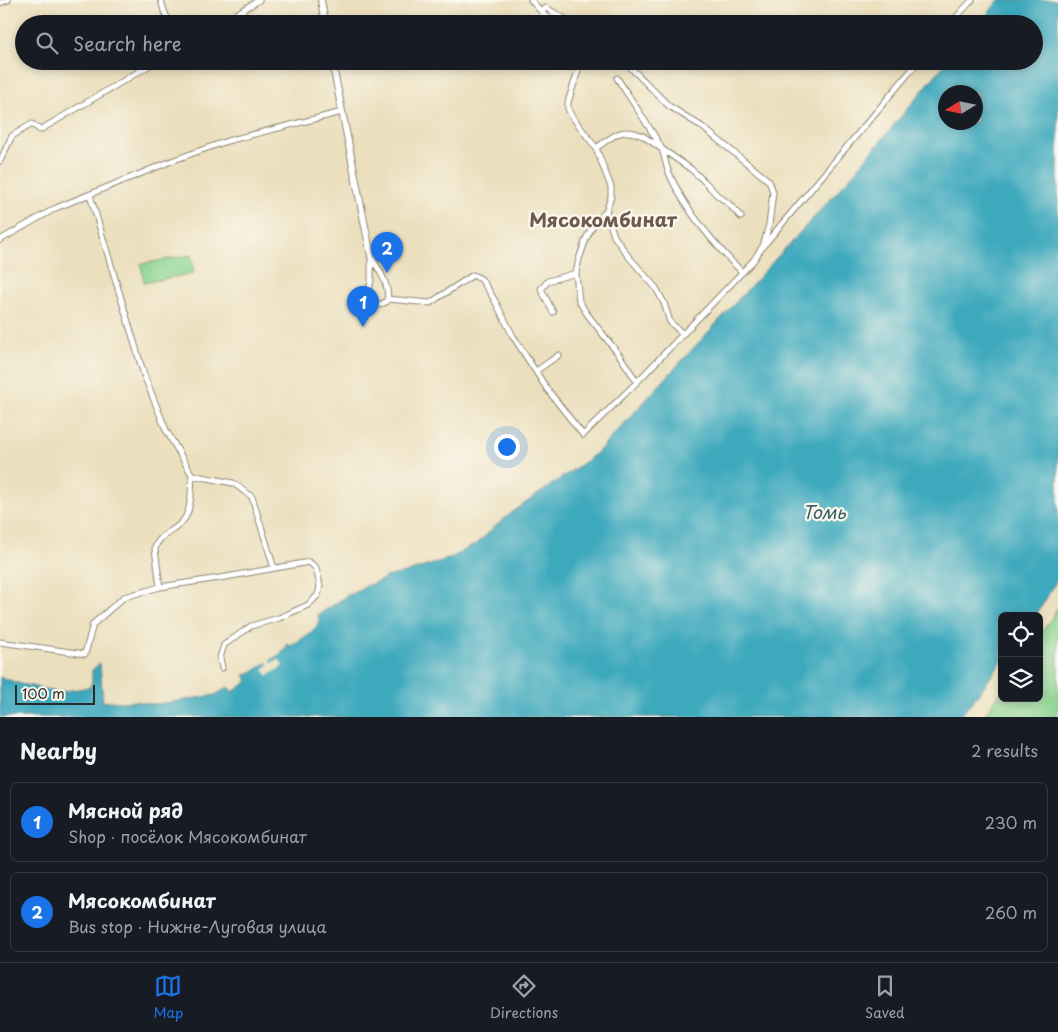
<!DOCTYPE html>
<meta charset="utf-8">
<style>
body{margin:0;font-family:"Playpen Sans",sans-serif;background:#20242c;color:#f1f3f6}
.controls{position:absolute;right:15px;bottom:15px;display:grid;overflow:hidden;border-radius:8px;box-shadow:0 2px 8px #0003}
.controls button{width:45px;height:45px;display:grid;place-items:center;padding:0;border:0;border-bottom:1px solid #363941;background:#171b24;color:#f1f3f6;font:25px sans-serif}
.compass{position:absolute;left:938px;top:85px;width:45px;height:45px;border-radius:50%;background:#171b24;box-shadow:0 2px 8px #0003;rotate:260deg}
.scale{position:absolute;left:15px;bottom:12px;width:80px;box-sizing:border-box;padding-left:5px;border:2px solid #2b2b2b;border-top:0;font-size:14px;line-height:18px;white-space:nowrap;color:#2b2b2b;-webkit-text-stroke:4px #fbf7ec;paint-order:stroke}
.you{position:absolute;left:506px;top:446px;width:18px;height:18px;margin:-12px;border:4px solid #fff;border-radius:50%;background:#1a73e8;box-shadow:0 0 0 8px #1a73e833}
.badge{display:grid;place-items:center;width:32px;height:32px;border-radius:50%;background:#1a73e8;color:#fff;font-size:16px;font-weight:700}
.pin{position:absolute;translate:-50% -41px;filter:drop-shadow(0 1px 2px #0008)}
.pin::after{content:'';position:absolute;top:26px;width:18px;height:15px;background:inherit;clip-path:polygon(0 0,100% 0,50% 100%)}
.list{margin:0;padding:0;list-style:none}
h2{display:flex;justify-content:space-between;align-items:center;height:65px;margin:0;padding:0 20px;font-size:21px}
h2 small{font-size:16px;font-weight:400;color:#9ea1a6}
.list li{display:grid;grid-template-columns:32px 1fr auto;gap:15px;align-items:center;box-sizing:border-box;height:80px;margin:0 10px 10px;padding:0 10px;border:1px solid #363941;border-radius:8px}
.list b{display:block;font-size:19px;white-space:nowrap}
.list p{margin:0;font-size:16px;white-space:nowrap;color:#9ea1a6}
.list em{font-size:16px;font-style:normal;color:#9ea1a6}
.icon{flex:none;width:28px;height:28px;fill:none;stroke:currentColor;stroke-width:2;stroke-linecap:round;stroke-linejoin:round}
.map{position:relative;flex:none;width:1058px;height:717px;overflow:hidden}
.search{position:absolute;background:#171b24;box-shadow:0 2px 8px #0003;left:15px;right:15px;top:15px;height:55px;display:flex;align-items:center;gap:12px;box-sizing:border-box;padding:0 18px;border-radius:28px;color:#9ea1a6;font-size:19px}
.sheet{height:245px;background:#171b24}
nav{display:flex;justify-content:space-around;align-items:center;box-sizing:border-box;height:70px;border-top:1px solid #363941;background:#171b24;font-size:14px;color:#9ea1a6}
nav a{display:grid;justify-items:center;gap:2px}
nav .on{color:#1a73e8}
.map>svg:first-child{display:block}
.green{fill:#89d38f;stroke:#5a7f5d}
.water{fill:#3da9bd;stroke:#346a74;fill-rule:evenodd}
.pier{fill:#ebdfbd}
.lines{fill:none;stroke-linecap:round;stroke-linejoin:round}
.minor-casing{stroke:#8b8574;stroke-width:7}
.tertiary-casing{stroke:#8b8574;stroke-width:8}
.minor{stroke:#fff;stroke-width:5}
.tertiary{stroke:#fff;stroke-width:6}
.labels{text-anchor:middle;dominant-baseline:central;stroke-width:4.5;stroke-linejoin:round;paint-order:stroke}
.water-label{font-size:18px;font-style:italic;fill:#325d65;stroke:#fbf7ec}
.quarter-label{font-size:19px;font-weight:bold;fill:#6d594d;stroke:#fbf7ec}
</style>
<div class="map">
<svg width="1058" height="717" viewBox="0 0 1058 717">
<rect width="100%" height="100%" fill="#fbf7ec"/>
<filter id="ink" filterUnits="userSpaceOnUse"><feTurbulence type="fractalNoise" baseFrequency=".02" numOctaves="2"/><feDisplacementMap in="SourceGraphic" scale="10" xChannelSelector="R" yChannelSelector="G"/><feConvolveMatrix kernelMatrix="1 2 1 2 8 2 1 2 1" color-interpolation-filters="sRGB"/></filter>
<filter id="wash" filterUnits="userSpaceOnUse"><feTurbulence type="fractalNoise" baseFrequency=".0096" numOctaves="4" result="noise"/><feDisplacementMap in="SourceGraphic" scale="20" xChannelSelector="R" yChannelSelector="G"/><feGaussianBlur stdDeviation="1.12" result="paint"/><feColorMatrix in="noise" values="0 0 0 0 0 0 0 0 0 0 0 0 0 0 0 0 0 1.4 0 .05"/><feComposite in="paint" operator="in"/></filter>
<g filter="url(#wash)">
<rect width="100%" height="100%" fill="#ebdfbd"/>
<path class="green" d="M191,255L194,273L144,283L141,264Z
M1058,607V717H983L1002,690V698H1039V633L1047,626Z"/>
<path class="water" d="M999,0H1058V578C1050,591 1044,604 1035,616H1002V661L985,685L960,717H0V677L21,684L59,692L90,687L92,682V670L100,663L103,702L111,701L120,702L135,701L151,704L166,703L215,695L228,687L233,692L248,681L244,675L249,674L282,653L288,644L291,646C298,641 315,631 318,624C319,620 319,619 318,615L348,595L354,593L368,585L382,580L385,577L405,573L451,558L479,542L492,529L514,511L597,453L849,179L947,61H1034V24H979ZM946,92H976V122H946Z"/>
<path class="pier" d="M270,659L272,663L279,659L283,666L268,676L263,669L269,665L266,661Z"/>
</g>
<g filter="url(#ink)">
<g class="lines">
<defs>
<path id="minor" d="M161,0L164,11L170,24
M531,0L552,24
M0,3L8,0
M542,11L546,8L574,24
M220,24L259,0
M950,24L972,0
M578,61V71L568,102V109L571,115L596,148L611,187V197L606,211L614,236L628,256L656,288L664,303L670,322L683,334
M617,78C632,101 647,123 661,147C665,155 665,164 669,173C685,210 713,243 742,272
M596,148C614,136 621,126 643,136L691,169L706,183L717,195L728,203L741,217
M0,161L12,136L32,124L40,130L157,61
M90,195L144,375L166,430L192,475L233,483L252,497L274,568
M606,211L592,227L586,239L579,259L576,273L579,301L587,314L620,356L637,382
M0,240L56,208L174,160L227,141L342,112
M765,244L919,61
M371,256C377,267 393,289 386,302L379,305L372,303L368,296L371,280Z
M388,299L430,303L473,275L481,279L489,291L495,301L513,336L547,389L583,435L637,382L753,261L763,246L769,225L773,192L769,181L701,126L669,106L624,61
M553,312L541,289L548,281L576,273
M536,371L559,355
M160,587L226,577L309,562L316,568L320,586L318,595L308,605L279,618L251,626L224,645L220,658L222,668
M0,642L85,654L93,624L124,597L160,587L155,549C158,533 177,532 185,518C192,506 191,488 192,475"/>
<path id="tertiary" d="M321,0L325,24
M332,61L371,256"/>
</defs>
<use href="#minor" class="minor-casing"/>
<use href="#tertiary" class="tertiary-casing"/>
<use href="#minor" class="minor"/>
<use href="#tertiary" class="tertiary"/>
</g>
</g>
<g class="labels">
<g class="water-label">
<text x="824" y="511">Томь</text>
</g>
<g class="quarter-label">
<text x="603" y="219">Мясокомбинат</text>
</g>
</g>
</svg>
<div class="controls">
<button><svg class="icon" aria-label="locate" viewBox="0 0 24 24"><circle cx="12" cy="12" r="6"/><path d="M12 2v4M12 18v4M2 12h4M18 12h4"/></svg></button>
<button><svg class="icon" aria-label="layers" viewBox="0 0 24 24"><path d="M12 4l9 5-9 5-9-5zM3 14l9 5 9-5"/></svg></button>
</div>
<svg class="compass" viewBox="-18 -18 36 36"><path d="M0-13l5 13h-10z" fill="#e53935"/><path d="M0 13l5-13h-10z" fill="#9ea1a6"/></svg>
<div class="scale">100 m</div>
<div class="you"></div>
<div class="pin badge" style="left:363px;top:327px">1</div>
<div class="pin badge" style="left:387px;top:273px">2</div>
<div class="search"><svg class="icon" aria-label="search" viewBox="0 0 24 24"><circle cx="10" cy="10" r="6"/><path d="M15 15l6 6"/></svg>Search here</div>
</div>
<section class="sheet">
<h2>Nearby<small>2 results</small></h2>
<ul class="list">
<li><span class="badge">1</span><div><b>Мясной ряд</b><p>Shop · посёлок Мясокомбинат</p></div><em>230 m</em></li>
<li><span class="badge">2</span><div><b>Мясокомбинат</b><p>Bus stop · Нижне-Луговая улица</p></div><em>260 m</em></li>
</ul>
</section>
<nav>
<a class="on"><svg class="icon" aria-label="map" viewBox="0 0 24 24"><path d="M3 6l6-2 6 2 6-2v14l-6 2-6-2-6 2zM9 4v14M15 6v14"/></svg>Map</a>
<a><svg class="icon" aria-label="directions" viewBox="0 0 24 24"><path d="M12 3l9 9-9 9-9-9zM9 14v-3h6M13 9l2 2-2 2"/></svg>Directions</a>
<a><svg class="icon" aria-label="saved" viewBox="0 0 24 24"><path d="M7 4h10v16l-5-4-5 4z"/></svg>Saved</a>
</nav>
